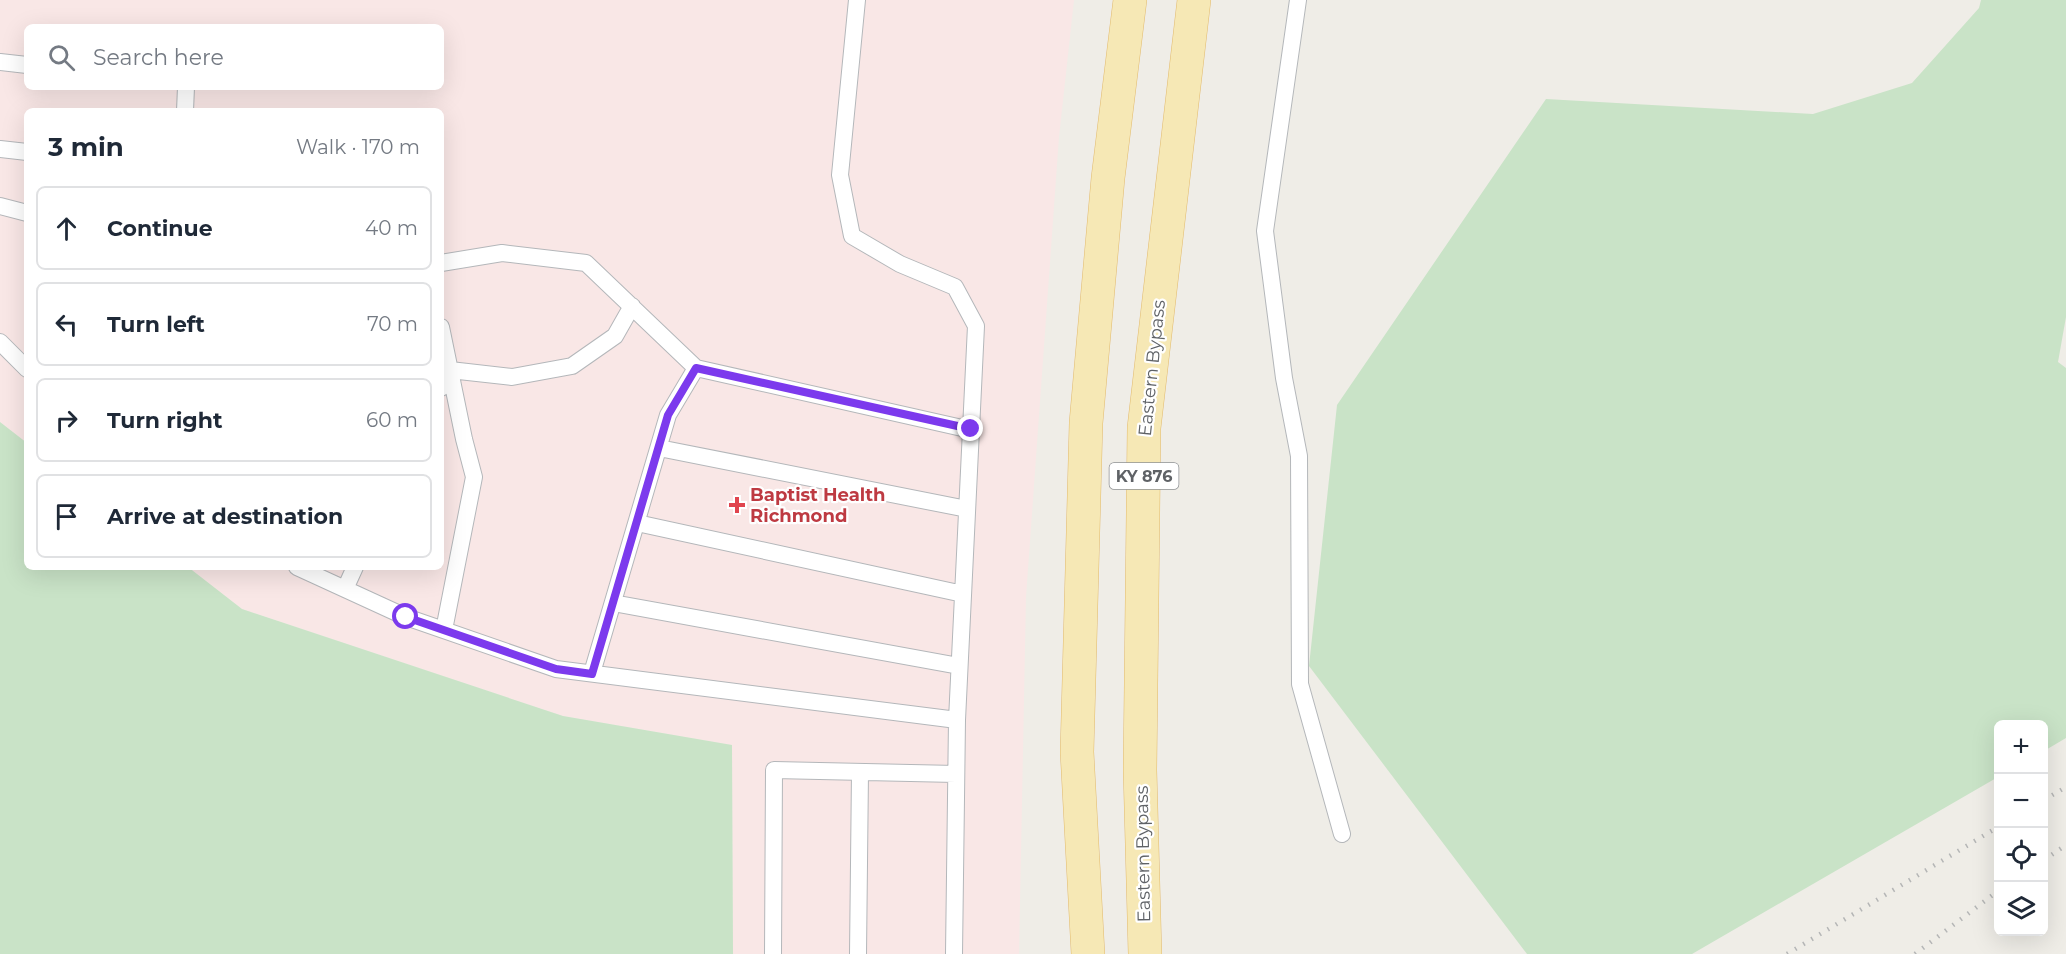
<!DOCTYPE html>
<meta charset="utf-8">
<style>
body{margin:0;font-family:Montserrat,sans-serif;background:#f2f2f3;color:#1f2937}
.controls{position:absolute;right:18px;bottom:18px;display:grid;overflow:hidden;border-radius:9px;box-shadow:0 6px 24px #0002}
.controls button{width:54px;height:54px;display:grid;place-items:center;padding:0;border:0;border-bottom:2px solid #e0e1e3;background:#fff;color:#1f2937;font:30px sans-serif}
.stop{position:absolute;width:18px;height:18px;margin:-14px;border:4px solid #7c3aed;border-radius:50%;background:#fff}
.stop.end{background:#7c3aed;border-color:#fff;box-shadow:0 2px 6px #0008}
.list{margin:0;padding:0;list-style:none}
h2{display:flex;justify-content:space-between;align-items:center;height:78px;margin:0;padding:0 24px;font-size:26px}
h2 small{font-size:20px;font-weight:400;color:#747a83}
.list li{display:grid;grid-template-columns:39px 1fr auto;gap:18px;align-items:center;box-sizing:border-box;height:84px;margin:0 12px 12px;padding:0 12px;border:2px solid #e0e1e3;border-radius:9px}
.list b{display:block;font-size:22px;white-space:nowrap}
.list em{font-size:20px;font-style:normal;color:#747a83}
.icon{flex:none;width:33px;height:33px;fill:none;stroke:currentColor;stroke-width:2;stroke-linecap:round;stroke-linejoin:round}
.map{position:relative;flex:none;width:2066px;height:954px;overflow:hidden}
.search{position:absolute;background:#fff;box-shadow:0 6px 24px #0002;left:24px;top:24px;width:420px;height:66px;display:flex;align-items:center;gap:15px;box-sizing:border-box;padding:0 21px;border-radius:9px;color:#747a83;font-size:22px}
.panel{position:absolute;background:#fff;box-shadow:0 6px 24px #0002;left:24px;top:108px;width:420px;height:462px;border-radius:9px}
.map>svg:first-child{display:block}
.medical{fill:#f9e7e6;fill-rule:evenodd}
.green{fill:#c9e3c7}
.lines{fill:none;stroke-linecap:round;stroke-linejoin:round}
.lane-casing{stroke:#b4b7ba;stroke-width:18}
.primary-casing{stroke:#e2ba6d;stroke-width:34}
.lane{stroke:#fff;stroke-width:16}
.primary{stroke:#f6e8b5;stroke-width:33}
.rail{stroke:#b5b6b6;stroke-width:4.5;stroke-dasharray:1.5 8;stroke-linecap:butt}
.route{stroke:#7c3aed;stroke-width:8}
.health-dot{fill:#e0444e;stroke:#fff;stroke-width:2}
.labels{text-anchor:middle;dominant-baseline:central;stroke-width:4.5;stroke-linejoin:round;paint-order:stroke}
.shield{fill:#fff;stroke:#8f9194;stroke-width:1.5}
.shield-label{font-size:16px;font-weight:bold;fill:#5f6266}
.street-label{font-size:18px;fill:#5f6266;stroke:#fff}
.health-label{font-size:18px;font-weight:bold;fill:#be3a42;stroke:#fff;text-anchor:start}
</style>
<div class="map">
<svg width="2066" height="954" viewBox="0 0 2066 954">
<rect width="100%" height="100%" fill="#efede7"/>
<path class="medical" d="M0,0H1074L1059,137L1026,597L1019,954H733L732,745L563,716L242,609L188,567H441V111H27V443L0,422ZM27,27H441V87H27Z"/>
<path class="green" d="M1981,0H2066V317L2058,362L2066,368V738L2044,751V724H1998V777L1692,954H1527L1309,666L1337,405L1546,99L1813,114L1912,83L1979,8Z
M0,422L27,443V567H188L242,609L563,716L732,745L733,954H0Z"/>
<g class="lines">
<defs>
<path id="lane" d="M1298,0L1265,231L1284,378L1299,456L1300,684L1342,834
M0,62L27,65
M185,111L186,87
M0,149L27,152
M0,206L27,213
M441,263L502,253L586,263L696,368L971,430
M441,327L464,439L474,477L444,630
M0,342L27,369
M441,388L450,370L512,377L572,366L615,336L632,306
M659,448L967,509
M637,523L963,594
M297,567L406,617L556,669L957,720L976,326L955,287L900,264L852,236L840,175L857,0
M345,589L355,567
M613,603L959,666
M592,673L668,415L696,368
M773,954L774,770L956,774
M858,954L860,772
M954,954L957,720"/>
<path id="primary" d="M1088,954L1077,752L1086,423L1108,178L1130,0
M1145,954L1140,770L1144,428L1194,0"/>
</defs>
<use href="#lane" class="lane-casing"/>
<use href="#primary" class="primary-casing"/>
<use href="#lane" class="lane"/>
<use href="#primary" class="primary"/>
<path class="rail" d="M2044,800L2066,787
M2044,860L2066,845
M1787,954L1998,827
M1915,954L1998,891"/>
</g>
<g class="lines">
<path class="route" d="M406,617L556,669L592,674L668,415L696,368L971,429"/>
</g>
<path class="health-dot" d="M734 496h6v6h6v6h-6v6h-6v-6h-6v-6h6z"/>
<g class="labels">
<rect class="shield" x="1109.5" y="463" width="69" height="26" rx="4.5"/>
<g class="shield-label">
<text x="1144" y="476">KY 876</text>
</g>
<g class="street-label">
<text transform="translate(1152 368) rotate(-84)">Eastern Bypass</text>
<text transform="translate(1143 854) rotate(-91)">Eastern Bypass</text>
</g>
<g class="health-label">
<text x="750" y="495">Baptist Health<tspan x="750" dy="21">Richmond</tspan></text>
</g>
</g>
</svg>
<div class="controls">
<button>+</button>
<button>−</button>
<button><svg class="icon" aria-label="locate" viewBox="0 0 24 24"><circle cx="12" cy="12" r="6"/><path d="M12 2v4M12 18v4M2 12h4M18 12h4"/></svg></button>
<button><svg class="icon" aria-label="layers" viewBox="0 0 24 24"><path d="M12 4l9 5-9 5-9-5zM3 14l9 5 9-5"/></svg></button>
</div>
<div class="stop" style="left:406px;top:617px"></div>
<div class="stop end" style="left:971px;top:429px"></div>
<div class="search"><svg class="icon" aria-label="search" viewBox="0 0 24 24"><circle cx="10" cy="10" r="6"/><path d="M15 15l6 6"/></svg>Search here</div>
<section class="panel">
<h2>3 min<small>Walk · 170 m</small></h2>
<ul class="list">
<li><svg class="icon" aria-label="ahead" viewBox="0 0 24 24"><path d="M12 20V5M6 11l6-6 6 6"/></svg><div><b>Continue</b></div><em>40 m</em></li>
<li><svg class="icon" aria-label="left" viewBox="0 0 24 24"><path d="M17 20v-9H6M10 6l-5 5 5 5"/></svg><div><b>Turn left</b></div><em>70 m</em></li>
<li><svg class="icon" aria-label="right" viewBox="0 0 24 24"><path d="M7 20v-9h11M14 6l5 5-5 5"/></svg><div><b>Turn right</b></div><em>60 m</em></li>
<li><svg class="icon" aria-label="arrive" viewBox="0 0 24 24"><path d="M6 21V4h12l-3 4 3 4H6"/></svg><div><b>Arrive at destination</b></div></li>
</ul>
</section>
</div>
